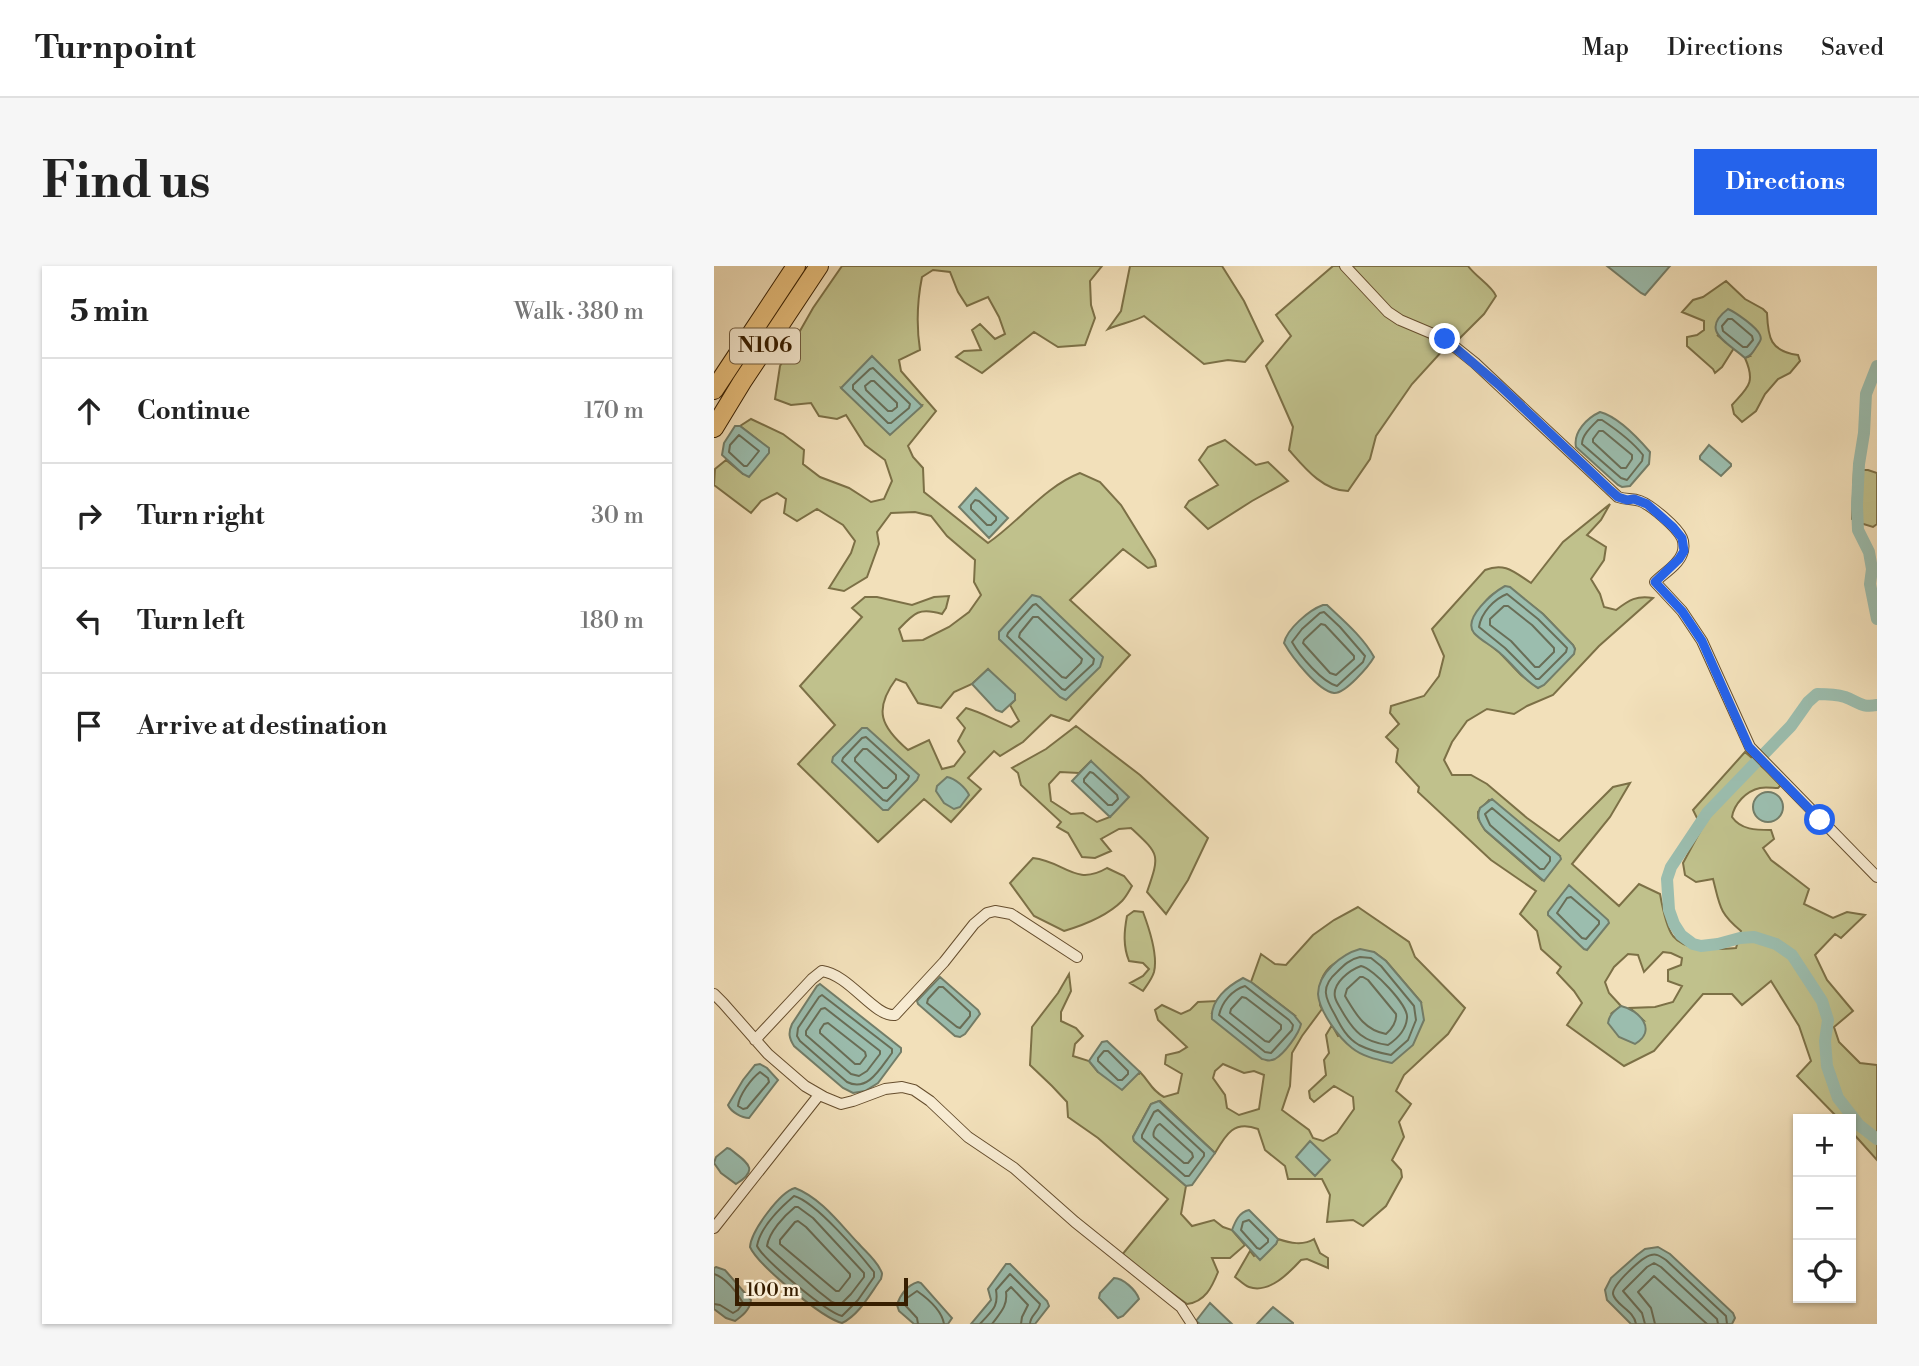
<!DOCTYPE html>
<meta charset="utf-8">
<style>
body{margin:0;font-family:"Libre Bodoni",serif;background:#f6f6f6;color:#222}
.controls{position:absolute;right:21px;bottom:21px;display:grid;overflow:hidden;border-radius:0px;box-shadow:0 2px 5px #0004}
.controls button{width:63px;height:63px;display:grid;place-items:center;padding:0;border:0;border-bottom:2px solid #e0e0e0;background:#fff;color:#222;font:35px sans-serif}
.scale{position:absolute;left:21px;bottom:18px;width:173px;box-sizing:border-box;padding-left:7px;border:4px solid #371e00;border-top:0;font-size:19px;line-height:24px;white-space:nowrap;color:#371e00;-webkit-text-stroke:5px #f7ebd2;paint-order:stroke}
.stop{position:absolute;width:21px;height:21px;margin:-16px;border:5px solid #2563eb;border-radius:50%;background:#fff}
.stop.end{background:#2563eb;border-color:#fff;box-shadow:0 2px 7px #0008}
.list{margin:0;padding:0;list-style:none}
h2{display:flex;justify-content:space-between;align-items:center;height:91px;margin:0;padding:0 28px;font-size:30px}
h2 small{font-size:23px;font-weight:400;color:#767676}
.list li{display:grid;grid-template-columns:46px 1fr auto;gap:21px;align-items:center;box-sizing:border-box;height:105px;padding:0 28px;border-top:2px solid #e0e0e0}
.list b{display:block;font-size:26px;white-space:nowrap}
.list em{font-size:23px;font-style:normal;color:#767676}
.icon{flex:none;width:38px;height:38px;fill:none;stroke:currentColor;stroke-width:2;stroke-linecap:round;stroke-linejoin:round}
.map{position:relative;flex:none;width:1163px;height:1058px;overflow:hidden;border-radius:0px}
header{display:flex;align-items:center;gap:42px;box-sizing:border-box;height:98px;padding:0 35px;background:#fff;border-bottom:2px solid #e0e0e0}
header strong{font-size:33px}
nav{display:flex;gap:38px;margin-inline-start:auto;font-size:24px}
.intro{display:flex;align-items:center;justify-content:space-between;box-sizing:border-box;height:168px;padding:0 42px}
h1{margin:0;font-size:49px}
.button{padding:18px 32px;border-radius:0px;background:#2563eb;color:#fff;font-size:24px;font-weight:700}
main{display:flex;gap:42px;padding:0 42px}
aside{flex:1;background:#fff;border-radius:0px;box-shadow:0 2px 5px #0004}
.map>svg:first-child{display:block}
.green{fill:#c0c18c;stroke:#7c7046;stroke-width:2;fill-rule:evenodd}
.water{fill:#9bbdae;stroke:#737d68;stroke-width:2}
.lines{fill:none;stroke-linecap:round;stroke-linejoin:round}
.shore{stroke:#696e57;stroke-width:2}
.canal{stroke:#9bbdae;stroke-width:12}
.street-casing{stroke:#664e2e;stroke-width:12}
.highway-casing{stroke:#371e00;stroke-width:20}
.street{stroke:#f7ebd2;stroke-width:10}
.highway{stroke:#e9c07d;stroke-width:18}
.route{stroke:#2563eb;stroke-width:9}
.labels{text-anchor:middle;dominant-baseline:central;stroke-width:7;stroke-linejoin:round;paint-order:stroke}
.shield{fill:#f7ebd2;stroke:#715c3f;stroke-width:2}
.shield-label{font-size:21px;font-weight:bold;fill:#371e00}
</style>
<header>
<strong>Turnpoint</strong>
<nav><a>Map</a><a>Directions</a><a>Saved</a></nav>
</header>
<div class="intro"><h1>Find us</h1><a class="button">Directions</a></div>
<main>
<aside>
<h2>5 min<small>Walk · 380 m</small></h2>
<ul class="list">
<li><svg class="icon" aria-label="ahead" viewBox="0 0 24 24"><path d="M12 20V5M6 11l6-6 6 6"/></svg><div><b>Continue</b></div><em>170 m</em></li>
<li><svg class="icon" aria-label="right" viewBox="0 0 24 24"><path d="M7 20v-9h11M14 6l5 5-5 5"/></svg><div><b>Turn right</b></div><em>30 m</em></li>
<li><svg class="icon" aria-label="left" viewBox="0 0 24 24"><path d="M17 20v-9H6M10 6l-5 5 5 5"/></svg><div><b>Turn left</b></div><em>180 m</em></li>
<li><svg class="icon" aria-label="arrive" viewBox="0 0 24 24"><path d="M6 21V4h12l-3 4 3 4H6"/></svg><div><b>Arrive at destination</b></div></li>
</ul>
</aside>
<div class="map">
<svg width="1163" height="1058" viewBox="0 0 1163 1058">
<rect width="100%" height="100%" fill="#f2e0ba"/>
<filter id="stains"><feTurbulence type="fractalNoise" baseFrequency=".00286" numOctaves="4"/><feColorMatrix values="0 0 0 0 .2 0 0 0 0 .09 0 0 0 0 .02 0 0 0 .5 -.17"/></filter>
<radialGradient id="worn" r=".72"><stop offset=".6" stop-color="#630" stop-opacity="0"/><stop offset="1" stop-color="#630" stop-opacity=".3"/></radialGradient>
<path class="green" d="M128,0H388L376,15L377,39L381,52L371,79L344,81L320,66L268,107L242,91L250,85L267,84L258,64L266,58L281,73L291,68L285,51L274,31L253,40L244,26L236,6L219,4L208,11C203,36 202,58 206,84L185,94L187,105L222,145L194,180L199,191L209,202L210,226L274,277C306,255 330,221 366,207L386,216L407,239L441,294L442,300L434,302L409,283L356,334L416,389L355,455L337,449L309,476L286,490L280,485L254,512L267,523L237,556L210,533L164,576L84,498L121,459L86,420L148,351L138,342L151,331H163L198,339L220,331L235,330L232,342L228,348C205,341 200,347 185,363L189,375L209,374L235,361L255,346L267,329L260,316L261,294L233,270L217,250L201,246L177,247L163,266L165,278L153,311L130,325L115,322L137,287L141,275L129,259L103,243L83,255L70,247L72,233L63,227L47,235L37,247L0,219L1,203L12,194L29,208L54,182L26,160L37,153L69,168L90,184L89,198L106,211L135,222L157,236L170,233L178,215L171,194L151,179L132,149L123,153L105,150L97,137L77,139L61,133L66,100L99,42ZM128,122L208,139L207,140L176,168ZM274,403L301,434L296,439L305,455L297,461C282,455 267,446 252,442L243,452L251,462L244,475L251,486L240,500L228,503L215,474L194,484C167,461 159,444 182,413L192,417L204,437L227,442L240,426L258,418Z
M416,0H508L530,35L549,75L531,96L514,94L490,98L430,50C424,54 403,59 394,63L407,45Z
M619,0H754C762,11 778,20 782,30L770,48L745,73L729,84L698,118L662,170L656,193L634,225C609,225 590,201 575,184L579,161L552,100L577,70L562,49Z
M1012,15L1031,33L1049,43L1053,47C1054,72 1056,85 1084,89L1086,95L1076,107L1064,113L1051,128L1042,145L1028,156L1020,148L1018,139C1034,121 1042,117 1031,92L1036,90L1003,69L1020,82L1008,101L1001,107L999,103L973,80V71L983,69L990,64V55L968,46L979,34L989,31Z
M511,174L542,199L554,196L574,215L538,235L494,263L471,241L475,235L504,219L485,194L494,181Z
M1140,204H1154L1163,207V258L1159,261L1143,256L1138,253Z
M896,238L887,254L873,269L892,281L890,294L877,313L886,328L890,341L902,344C915,334 923,329 939,332L885,380L839,429L813,440L800,448L773,443L753,455L738,476L730,494L738,509H757L773,518L813,552L845,575L899,521L916,517L896,551L858,598L905,640L925,618L946,628C948,639 952,661 959,670C973,687 1003,683 1022,682L1027,665C1005,647 1006,640 999,613L982,616L971,609L969,597L988,562L979,544L1031,486L1068,518L1064,522C1059,522 1051,521 1046,522C1032,525 1020,538 1018,551C1027,564 1042,564 1057,564L1060,573L1049,582L1057,594L1095,623L1090,638L1119,652L1133,646L1151,649L1127,672L1121,668L1101,689L1113,714L1139,745L1120,761L1125,776L1146,797L1163,799V894L1137,865V853H1125L1083,810L1097,795L1085,760L1057,715L1028,739L1018,728H989L940,785L910,800L853,759L868,737L860,725L843,707L847,701L827,683L823,665L806,648L822,625L777,594L704,526L705,521L682,496L684,483L672,471L685,458L676,447L677,440L710,430L725,410L730,390L718,363L771,304C791,296 800,306 817,317L849,276ZM796,322L829,348L859,379L861,383L824,422L807,409L786,387L761,367C767,344 769,326 796,322ZM775,534L846,590L828,614L771,564L764,552V546ZM949,686L957,687L968,692L967,699L954,704V715L968,720L959,736L941,741L916,742L929,754L898,747L907,740L895,727L891,716L900,701L914,688L924,689L930,706Z
M362,460L426,509L494,572L474,614L452,648L433,626C446,588 446,589 417,562L405,563L387,573L397,585L381,592L368,591L354,567L343,561L347,556L307,519L304,507L298,502L332,483ZM377,495L396,551L383,556L369,547L357,548L337,535L335,518L346,506L365,507Z
M319,592C350,595 361,621 393,602L410,610L418,620C415,625 412,631 408,635C393,650 370,659 350,665L320,650L296,617Z
M644,641L695,676L701,691L751,742L734,768L690,809L682,825L697,838L685,856L690,871L678,894L687,904L688,911L672,940L649,960L639,954L613,956L616,929L608,913H574L571,900L551,884L544,863C520,854 512,868 501,887L446,835L437,838L419,871L420,875L472,920L467,948L478,960L500,954L509,961L518,964L531,979L516,992H498L504,1006C498,1021 491,1036 473,1038L407,990L454,933L384,872L354,851L353,836L338,820L316,799L318,761L344,727L355,708L357,725L347,746V755L362,762L369,770L361,778L359,790L375,795L384,806L425,808L426,806C436,816 437,824 450,831L464,827L468,808L451,798L452,789L465,786L473,781L444,754L441,744L448,739L467,748L476,744L484,736L503,735L498,747L580,749L537,716L547,688L561,698L572,699L599,669L620,654ZM660,686L672,695L707,736L624,770L618,759L612,769L615,787L610,794L612,809L595,825L596,832L600,836L620,820L639,831L640,843L623,867L609,875L599,872L595,864L568,844L576,820L578,787L588,770L608,743L606,739C607,732 606,723 607,716C613,692 641,689 660,686ZM509,798L530,807L540,805L550,809L545,843L525,849L513,842L511,829L499,812L501,805Z
M420,645L429,646C435,662 444,690 440,706C438,713 433,719 429,725L416,717L429,710L435,703L429,697L415,695C409,680 410,666 413,650Z
M564,973C576,977 589,980 600,973L606,987L614,992V1002L593,993L587,994C575,1007 555,1028 535,1021C531,1020 525,1014 521,1011L536,985L540,990L562,978Z"/>
<path class="water" d="M893,0H956L931,29L927,27Z
M1014,43C1021,46 1043,61 1046,69C1048,74 1046,75 1043,80C1039,86 1038,89 1031,92C1013,76 985,65 1014,43Z
M158,90L208,140L176,169L127,122Z
M886,146C905,151 924,172 936,186L935,198L916,220L908,221L904,219L862,181C859,166 873,152 886,146Z
M21,160H26L55,182V187L35,211L29,208L8,189L10,177Z
M995,179L1017,198V200L1007,210L986,193V190Z
M262,222L294,252L275,272L245,241Z
M791,320L796,321L829,348L859,379L861,383L860,388L830,419L824,422C809,414 800,399 787,388C779,380 767,375 760,367C748,352 780,326 791,320Z
M318,329L326,331L389,391L386,401L352,434L346,431L285,373V366Z
M609,339H613C630,355 649,371 660,391C655,400 631,428 620,427C604,425 578,391 570,377C573,363 595,344 609,339Z
M274,403L301,428V434L288,446L282,444L258,418Z
M148,462H153L205,509L203,514L174,544H169L118,496L119,491Z
M377,495L415,531L396,551L358,515Z
M233,511C241,512 252,522 255,529L246,541L240,543L230,537L222,525L223,520Z
M1039 541a15 15 0 1 1 30 0a15 15 0 1 1-30 0Z
M778,533L846,590L847,593L830,615L771,564C766,557 762,551 766,542Z
M855,619L894,654L895,657L873,684L870,683L834,649V646Z
M646,683L660,686L672,695L707,736L710,754L699,779L678,797C665,794 649,791 638,782C625,772 605,745 604,728C604,707 628,688 646,683Z
M226,711L264,744L266,748L251,768L246,771L241,770L204,738L203,735Z
M529,712L537,716L580,749L587,758C585,768 570,788 561,793C555,796 554,794 548,793L498,753C496,734 514,720 529,712Z
M106,718L187,782V786L164,817L151,825L139,827L129,822L80,780C75,772 74,767 78,758L103,720Z
M907,740C925,744 944,764 921,778L905,771L894,757C895,749 900,745 907,740Z
M393,775L426,806L408,824L384,806L375,795L388,776Z
M46,798L53,802L64,814L35,852C28,852 17,846 14,839L29,814L41,799Z
M445,835L501,887L478,919L472,920L420,875L419,871L437,838Z
M596,875L616,894L601,910L582,891Z
M13,882L16,883C32,896 47,903 22,918L7,907L0,897L2,891Z
M81,922C107,932 126,958 144,977C151,985 161,993 166,1003C169,1008 168,1008 167,1013C156,1028 145,1049 128,1057C108,1052 44,999 36,981C37,965 66,926 81,922Z
M535,944L564,973L562,978L546,994L518,964C521,956 525,946 535,944Z
M944,981L956,988L1019,1047L1021,1052L1018,1058H917L893,1034L891,1024L897,1012L923,989L931,983Z
M292,998H296L333,1035L335,1040L321,1058H257L277,1034L274,1023Z
M2,1001L11,1004L37,1034C36,1044 28,1050 21,1055L12,1052L0,1043V1002Z
M400,1012C409,1012 422,1024 425,1033L409,1050L404,1052L385,1032L386,1027Z
M204,1016L207,1017L238,1052L234,1058H200L185,1045L183,1039C186,1029 193,1019 204,1016Z
M496,1037L518,1058H486L482,1055Z
M559,1041L579,1057V1058H543Z"/>
<g class="lines">
<path class="shore" d="M1014,53H1018L1038,70L1039,74L1033,81H1029L1009,65L1008,60Z
M159,102L196,138L195,142L177,157H174L139,123V119L156,103Z
M157,115H160L183,137V141L178,145H174L152,124L151,120Z
M884,154H888C903,164 918,175 929,189L928,195L913,214L907,212L868,178C868,169 878,160 884,154Z
M885,165H889L918,189V193L912,202H907L879,176V173Z
M25,169L45,185L33,200H30L15,186L16,179Z
M261,234L265,235L282,251V254L277,259H273L257,243V239Z
M793,328L824,353L853,382L852,386L825,413H822L791,382L765,361C767,347 780,333 793,328Z
M322,338L380,393L379,398L351,424L348,423L293,370L294,367L319,339Z
M790,340H794L818,359L840,382V386L825,401H821L797,375L776,359V353Z
M610,346L626,361L651,390L649,396L623,420C608,416 586,390 578,376L588,363L606,347Z
M319,351H324L368,393L367,397L352,412L348,411L305,371L306,367Z
M607,358L611,359L640,390V393L622,409L616,407L589,377L590,374Z
M152,471L195,510L194,513L173,535L169,534L128,495L129,492L148,472Z
M149,483H153L182,509V513L173,522H169L141,495V492Z
M376,506L379,507L403,529L404,533L398,539H394L370,516V513Z
M778,542L836,591V595L830,603H826L776,559L771,548Z
M857,631L885,655V658L872,673L868,672L843,647L853,632Z
M646,691L657,692L667,700L700,740L702,754L694,774L677,789C666,787 655,784 645,779C633,772 627,761 621,749C611,732 606,721 623,706C630,699 636,693 646,691Z
M647,700C659,702 695,740 693,752C692,764 683,773 674,779C650,776 640,766 628,745C626,741 622,736 621,731C618,717 636,704 647,700Z
M646,711H649L654,714L682,748C683,755 678,763 672,768C650,764 642,748 631,730L633,723Z
M531,720L575,754L579,759L578,764L557,787L551,786L505,749C508,736 518,724 531,720Z
M225,721H229L256,746V750L246,762L243,761L213,737L214,733Z
M108,729L178,783V787C167,801 154,827 133,816L86,775L83,770L84,762L105,731Z
M528,731L532,732L567,759V763L555,776L551,775L516,747L517,743Z
M111,742L166,785V788L153,805L145,810L137,808L92,769V765L107,743Z
M114,757L151,786L152,790L146,798H141L106,767V764L110,758Z
M390,785H394L414,805V808L408,814H404L384,795V792Z
M46,806L54,812L55,816L33,842L29,843L24,840C25,829 37,813 46,806Z
M444,844L490,887V890L475,910H471L428,872V869L440,846Z
M446,858L478,887L479,891L474,897H470L440,871C438,867 442,859 446,858Z
M80,930C102,936 145,987 160,1006V1011L144,1034L128,1050C112,1046 50,994 43,980C46,962 66,942 80,930Z
M81,941H84L99,952L150,1007V1011L137,1028L126,1039L118,1036L104,1025L53,980C55,966 70,950 81,941Z
M535,954L554,973V976L546,983L543,982L527,964L529,956Z
M81,956L84,955L92,961L136,1008V1011L125,1025H122L66,978V974Z
M0,1008C12,1012 23,1026 29,1037L24,1044L19,1047L6,1039L0,1038
M204,1058L203,1052L191,1039L193,1032L203,1025C213,1032 228,1045 230,1058
M266,1058C277,1045 285,1042 282,1024L296,1008L326,1038C325,1046 316,1049 316,1058
M278,1058C286,1047 294,1040 292,1026L297,1021L314,1039L308,1051L307,1058
M922,1058C920,1044 901,1039 899,1028C898,1019 928,991 937,989C943,987 947,991 952,994L1012,1050L1013,1058
M931,1058L928,1047L909,1025L933,1001L940,997L947,1001L1003,1053L1004,1058
M941,1058L937,1042L924,1026L940,1010L993,1058"/>
<path class="canal" d="M1163,100L1152,128L1150,167L1145,198L1143,239L1144,264L1155,286L1158,303L1156,318L1163,353
M1163,439C1147,442 1145,436 1131,431C1121,428 1113,428 1103,428L1094,436L1077,460L993,547L957,601L953,613L955,644L960,658L967,669L979,678L987,680L1004,678L1026,672L1040,671L1062,678L1078,689L1108,735L1114,754L1111,775L1113,800L1124,832L1145,859L1163,873"/>
<defs>
<path id="street" d="M631,0L674,46L686,54L731,73L761,97L904,231C912,234 918,232 926,235C937,239 963,261 968,272C970,276 970,284 968,288C964,299 949,308 941,316L968,345L988,375L1036,481L1163,611
M0,728L9,737L54,788L91,820L110,831L127,838L139,835L171,823L188,821L200,824L216,835L254,871L300,902L361,956L467,1041L478,1058
M41,774L98,713L108,705C136,709 160,751 181,749L230,696L260,658L273,647L281,645L297,648L363,691
M0,962L105,829"/>
<path id="highway" d="M0,124L82,0
M0,162L28,116L105,0"/>
</defs>
<use href="#street" class="street-casing"/>
<use href="#highway" class="highway-casing"/>
<use href="#street" class="street"/>
<use href="#highway" class="highway"/>
</g>
<g class="lines">
<path class="route" d="M731,73L785,119L896,224L904,231L913,234L920,233L933,238L959,261L968,272L970,285L965,293L941,316L968,345L988,375L1035,481L1106,554"/>
</g>
<g class="labels">
<rect class="shield" x="16" y="62.5" width="70" height="35" rx="5"/>
<g class="shield-label">
<text x="51" y="80">N106</text>
</g>
</g>
<rect width="100%" height="100%" filter="url(#stains)"/>
<rect width="100%" height="100%" fill="url(#worn)"/>
</svg>
<div class="controls">
<button>+</button>
<button>−</button>
<button><svg class="icon" aria-label="locate" viewBox="0 0 24 24"><circle cx="12" cy="12" r="6"/><path d="M12 2v4M12 18v4M2 12h4M18 12h4"/></svg></button>
</div>
<div class="scale">100 m</div>
<div class="stop" style="left:1106px;top:554px"></div>
<div class="stop end" style="left:731px;top:73px"></div>
</div>
</main>
